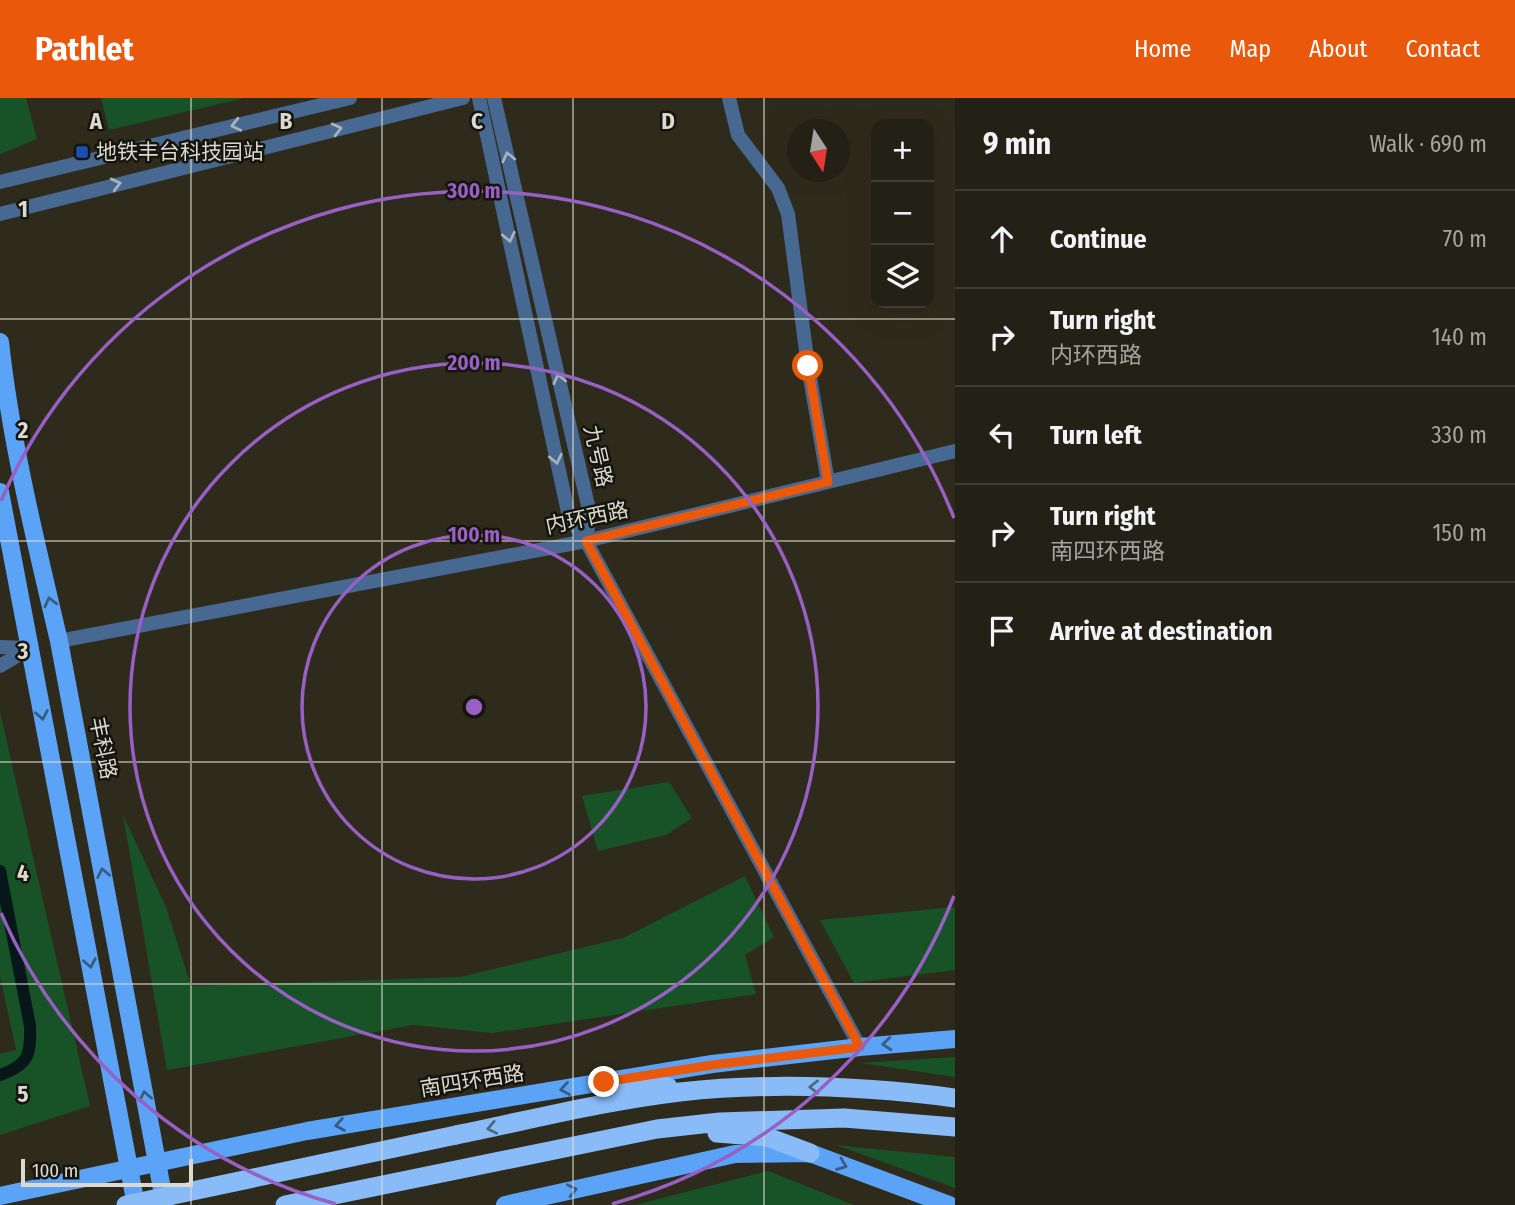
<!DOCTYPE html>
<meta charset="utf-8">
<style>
body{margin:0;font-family:"Fira Sans Condensed","Noto Sans SC",sans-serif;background:#2b281e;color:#f1f3f6}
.controls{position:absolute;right:21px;top:21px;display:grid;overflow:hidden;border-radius:14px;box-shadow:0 7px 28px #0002}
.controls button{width:63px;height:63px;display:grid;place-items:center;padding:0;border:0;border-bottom:2px solid #403e34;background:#232015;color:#f1f3f6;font:35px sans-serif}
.compass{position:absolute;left:787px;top:21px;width:63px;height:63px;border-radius:50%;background:#232015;box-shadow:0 7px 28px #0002;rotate:168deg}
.scale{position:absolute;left:21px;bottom:18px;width:172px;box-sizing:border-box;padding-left:7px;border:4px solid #dcdad0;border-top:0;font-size:19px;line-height:24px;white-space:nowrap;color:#dcdad0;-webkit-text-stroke:5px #15140d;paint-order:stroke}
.stop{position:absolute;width:21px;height:21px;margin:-16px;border:5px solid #ea580c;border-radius:50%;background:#fff}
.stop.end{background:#ea580c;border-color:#fff;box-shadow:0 2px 7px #0008}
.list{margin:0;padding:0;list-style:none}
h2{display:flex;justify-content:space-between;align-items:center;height:91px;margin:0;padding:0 28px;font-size:30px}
h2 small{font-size:23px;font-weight:400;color:#a3a3a0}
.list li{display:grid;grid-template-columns:46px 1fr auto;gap:21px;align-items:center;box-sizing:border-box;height:98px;padding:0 28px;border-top:2px solid #403e34}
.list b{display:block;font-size:26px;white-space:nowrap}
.list p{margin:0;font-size:23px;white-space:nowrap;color:#a3a3a0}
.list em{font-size:23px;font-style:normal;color:#a3a3a0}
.icon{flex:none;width:38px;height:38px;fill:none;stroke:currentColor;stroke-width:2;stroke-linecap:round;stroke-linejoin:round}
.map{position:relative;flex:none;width:955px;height:1107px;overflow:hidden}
header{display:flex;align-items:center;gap:42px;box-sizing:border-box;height:98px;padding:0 35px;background:#ea580c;color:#fff}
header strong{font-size:33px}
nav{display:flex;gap:38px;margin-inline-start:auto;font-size:24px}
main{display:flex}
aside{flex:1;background:#232015}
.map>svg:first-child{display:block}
.green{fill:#185227}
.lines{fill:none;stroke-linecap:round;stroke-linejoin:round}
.canal{stroke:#071619;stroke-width:12}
.minor{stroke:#466891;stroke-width:14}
.major{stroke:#5aa3f7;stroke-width:18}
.highway{stroke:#88bbf7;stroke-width:19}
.highway-bridge{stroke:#88bbf7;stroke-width:19}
.oneway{stroke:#a8b2ba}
.oneway2{stroke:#385c82}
.oneway3{stroke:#4e6882}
.route{stroke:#ea580c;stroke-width:9}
.grid{fill:none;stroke:#dcdad0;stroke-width:2;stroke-opacity:0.55}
.ring{fill:none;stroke:#9860c4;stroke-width:3.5}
.transit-dot{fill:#1a4fb4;stroke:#15140d;stroke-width:2.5}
.labels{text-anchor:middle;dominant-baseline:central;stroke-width:5;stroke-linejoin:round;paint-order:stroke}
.poi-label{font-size:21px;fill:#dcdad0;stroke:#15140d;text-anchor:start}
.street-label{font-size:21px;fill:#dcdad0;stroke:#15140d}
.grid-label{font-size:23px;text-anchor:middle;font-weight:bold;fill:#dcdad0;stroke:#15140d;stroke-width:5;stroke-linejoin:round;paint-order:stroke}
.centre{fill:#9860c4;stroke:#15140d;stroke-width:3.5}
.ring-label{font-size:21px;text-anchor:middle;font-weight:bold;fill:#9860c4;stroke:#15140d;stroke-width:5;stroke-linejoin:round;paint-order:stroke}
</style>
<header>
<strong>Pathlet</strong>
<nav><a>Home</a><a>Map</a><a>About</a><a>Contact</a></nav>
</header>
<main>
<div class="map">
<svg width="955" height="1107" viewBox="0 0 955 1107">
<rect width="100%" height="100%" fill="#2f2b1c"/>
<path class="green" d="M0,0H26L37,41L0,56Z
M101,0H244L109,32Z
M0,614L90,1008L0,1037V956L16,952L0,878Z
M669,684L692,720L666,737L598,753L582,698Z
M123,717L166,809L191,888L460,879L623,840L745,778L774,839L745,857L756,896L492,935L413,927L167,972Z
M955,809V872L854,885L820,822Z
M955,959V979L861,965Z
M836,1047L955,1059V1090Z
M768,1073L854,1107H635Z"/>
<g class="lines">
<path class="canal" d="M0,773L30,928C31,956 29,967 0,977"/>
<path class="minor" d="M479,0L569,419L586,443L860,949
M494,0L590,416L586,443
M729,0L738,37L778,90L788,116L808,268L828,384
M0,84L350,0
M0,116L463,0
M59,543L586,443L955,353
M0,549L28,550
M0,568L30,550"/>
<path class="major" d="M0,244C11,345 36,445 59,543L165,1107
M0,394L136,1107
M0,1098L307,1033L712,966L860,949L955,941
M505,1107L735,1056L810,1055L949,1107"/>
<path class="highway" d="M604,984L668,989
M717,1035L767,1039L810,1055
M456,1037C530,1022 604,1003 680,994C771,984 864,988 955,1000
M285,1107L657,1031L720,1024L844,1020L955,1029"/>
<path class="highway-bridge" d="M126,1107L456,1037"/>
</g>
<defs><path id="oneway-chevron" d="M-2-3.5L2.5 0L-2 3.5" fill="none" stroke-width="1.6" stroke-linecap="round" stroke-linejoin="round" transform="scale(1.75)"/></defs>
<g class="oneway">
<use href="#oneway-chevron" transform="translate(236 27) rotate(167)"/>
<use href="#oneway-chevron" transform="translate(337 31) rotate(-14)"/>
<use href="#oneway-chevron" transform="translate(508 59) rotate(-103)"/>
<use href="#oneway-chevron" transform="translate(116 86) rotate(-14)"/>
<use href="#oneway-chevron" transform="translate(509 139) rotate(78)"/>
<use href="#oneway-chevron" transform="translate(559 281) rotate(-103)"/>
<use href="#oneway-chevron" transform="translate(556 361) rotate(78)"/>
</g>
<g class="oneway2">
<use href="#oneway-chevron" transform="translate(50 504) rotate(-104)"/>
<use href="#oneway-chevron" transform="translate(42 617) rotate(79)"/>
<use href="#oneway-chevron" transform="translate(103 775) rotate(-101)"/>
<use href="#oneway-chevron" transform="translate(90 865) rotate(79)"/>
<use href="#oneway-chevron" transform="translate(887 946) rotate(175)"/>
<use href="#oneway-chevron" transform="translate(565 991) rotate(171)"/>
<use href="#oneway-chevron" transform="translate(145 998) rotate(-101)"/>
<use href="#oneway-chevron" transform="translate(340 1027) rotate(171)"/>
<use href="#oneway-chevron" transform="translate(842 1067) rotate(21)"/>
<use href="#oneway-chevron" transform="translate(572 1092) rotate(-13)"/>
</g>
<g class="oneway3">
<use href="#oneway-chevron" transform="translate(814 989) rotate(180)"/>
<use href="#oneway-chevron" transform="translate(492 1030) rotate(168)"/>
</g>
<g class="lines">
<path class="route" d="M604,984L712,967L860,949L586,443L828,384L808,268"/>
</g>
<path class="grid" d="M191,0V1107M382,0V1107M573,0V1107M764,0V1107M0,221H955M0,443H955M0,664H955M0,886H955"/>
<g class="ring">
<circle cx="474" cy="609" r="172"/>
<circle cx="474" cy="609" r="344"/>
<path d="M954 798A516 516 0 0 1 612 1106M336 1106A516 516 0 0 1 1 815M1 403A516 516 0 0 1 954 420"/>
</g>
<rect class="transit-dot" x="75" y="47" width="14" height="14" rx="3.5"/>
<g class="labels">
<g class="poi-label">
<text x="96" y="54">地铁丰台科技园站</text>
</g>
<g class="street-label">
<text transform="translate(598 358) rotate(77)">九号路</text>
<text transform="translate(587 420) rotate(-12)">内环西路</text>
<text transform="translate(103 650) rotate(79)">丰科路</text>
<text transform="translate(472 983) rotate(-9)">南四环西路</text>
</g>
</g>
<g class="grid-label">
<text x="96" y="31">A</text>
<text x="286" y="31">B</text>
<text x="477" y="31">C</text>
<text x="668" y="31">D</text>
<text x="23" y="119">1</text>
<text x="23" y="340">2</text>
<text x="23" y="561">3</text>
<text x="23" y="783">4</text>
<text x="23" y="1004">5</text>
</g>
<circle cx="474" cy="609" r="10" class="centre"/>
<g class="ring-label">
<text x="474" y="100">300 m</text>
<text x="474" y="272">200 m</text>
<text x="474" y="444">100 m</text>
</g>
</svg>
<div class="controls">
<button>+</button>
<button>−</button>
<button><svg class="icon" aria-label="layers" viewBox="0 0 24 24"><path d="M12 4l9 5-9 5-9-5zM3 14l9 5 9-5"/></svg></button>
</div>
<svg class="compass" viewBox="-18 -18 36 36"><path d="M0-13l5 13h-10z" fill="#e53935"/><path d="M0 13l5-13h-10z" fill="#a3a3a0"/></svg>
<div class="scale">100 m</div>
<div class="stop" style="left:808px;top:268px"></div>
<div class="stop end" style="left:604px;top:984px"></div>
</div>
<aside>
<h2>9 min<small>Walk · 690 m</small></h2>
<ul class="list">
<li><svg class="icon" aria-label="ahead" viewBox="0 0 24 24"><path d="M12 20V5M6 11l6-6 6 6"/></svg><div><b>Continue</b></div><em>70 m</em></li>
<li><svg class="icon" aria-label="right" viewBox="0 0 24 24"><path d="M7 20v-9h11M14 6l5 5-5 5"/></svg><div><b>Turn right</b><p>内环西路</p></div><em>140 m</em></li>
<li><svg class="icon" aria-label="left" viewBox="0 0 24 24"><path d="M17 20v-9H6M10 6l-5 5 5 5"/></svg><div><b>Turn left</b></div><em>330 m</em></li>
<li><svg class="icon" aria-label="right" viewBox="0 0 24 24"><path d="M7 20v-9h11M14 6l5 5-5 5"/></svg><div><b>Turn right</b><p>南四环西路</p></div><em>150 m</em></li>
<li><svg class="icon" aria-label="arrive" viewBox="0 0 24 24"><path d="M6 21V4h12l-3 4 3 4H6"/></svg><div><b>Arrive at destination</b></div></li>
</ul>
</aside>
</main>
